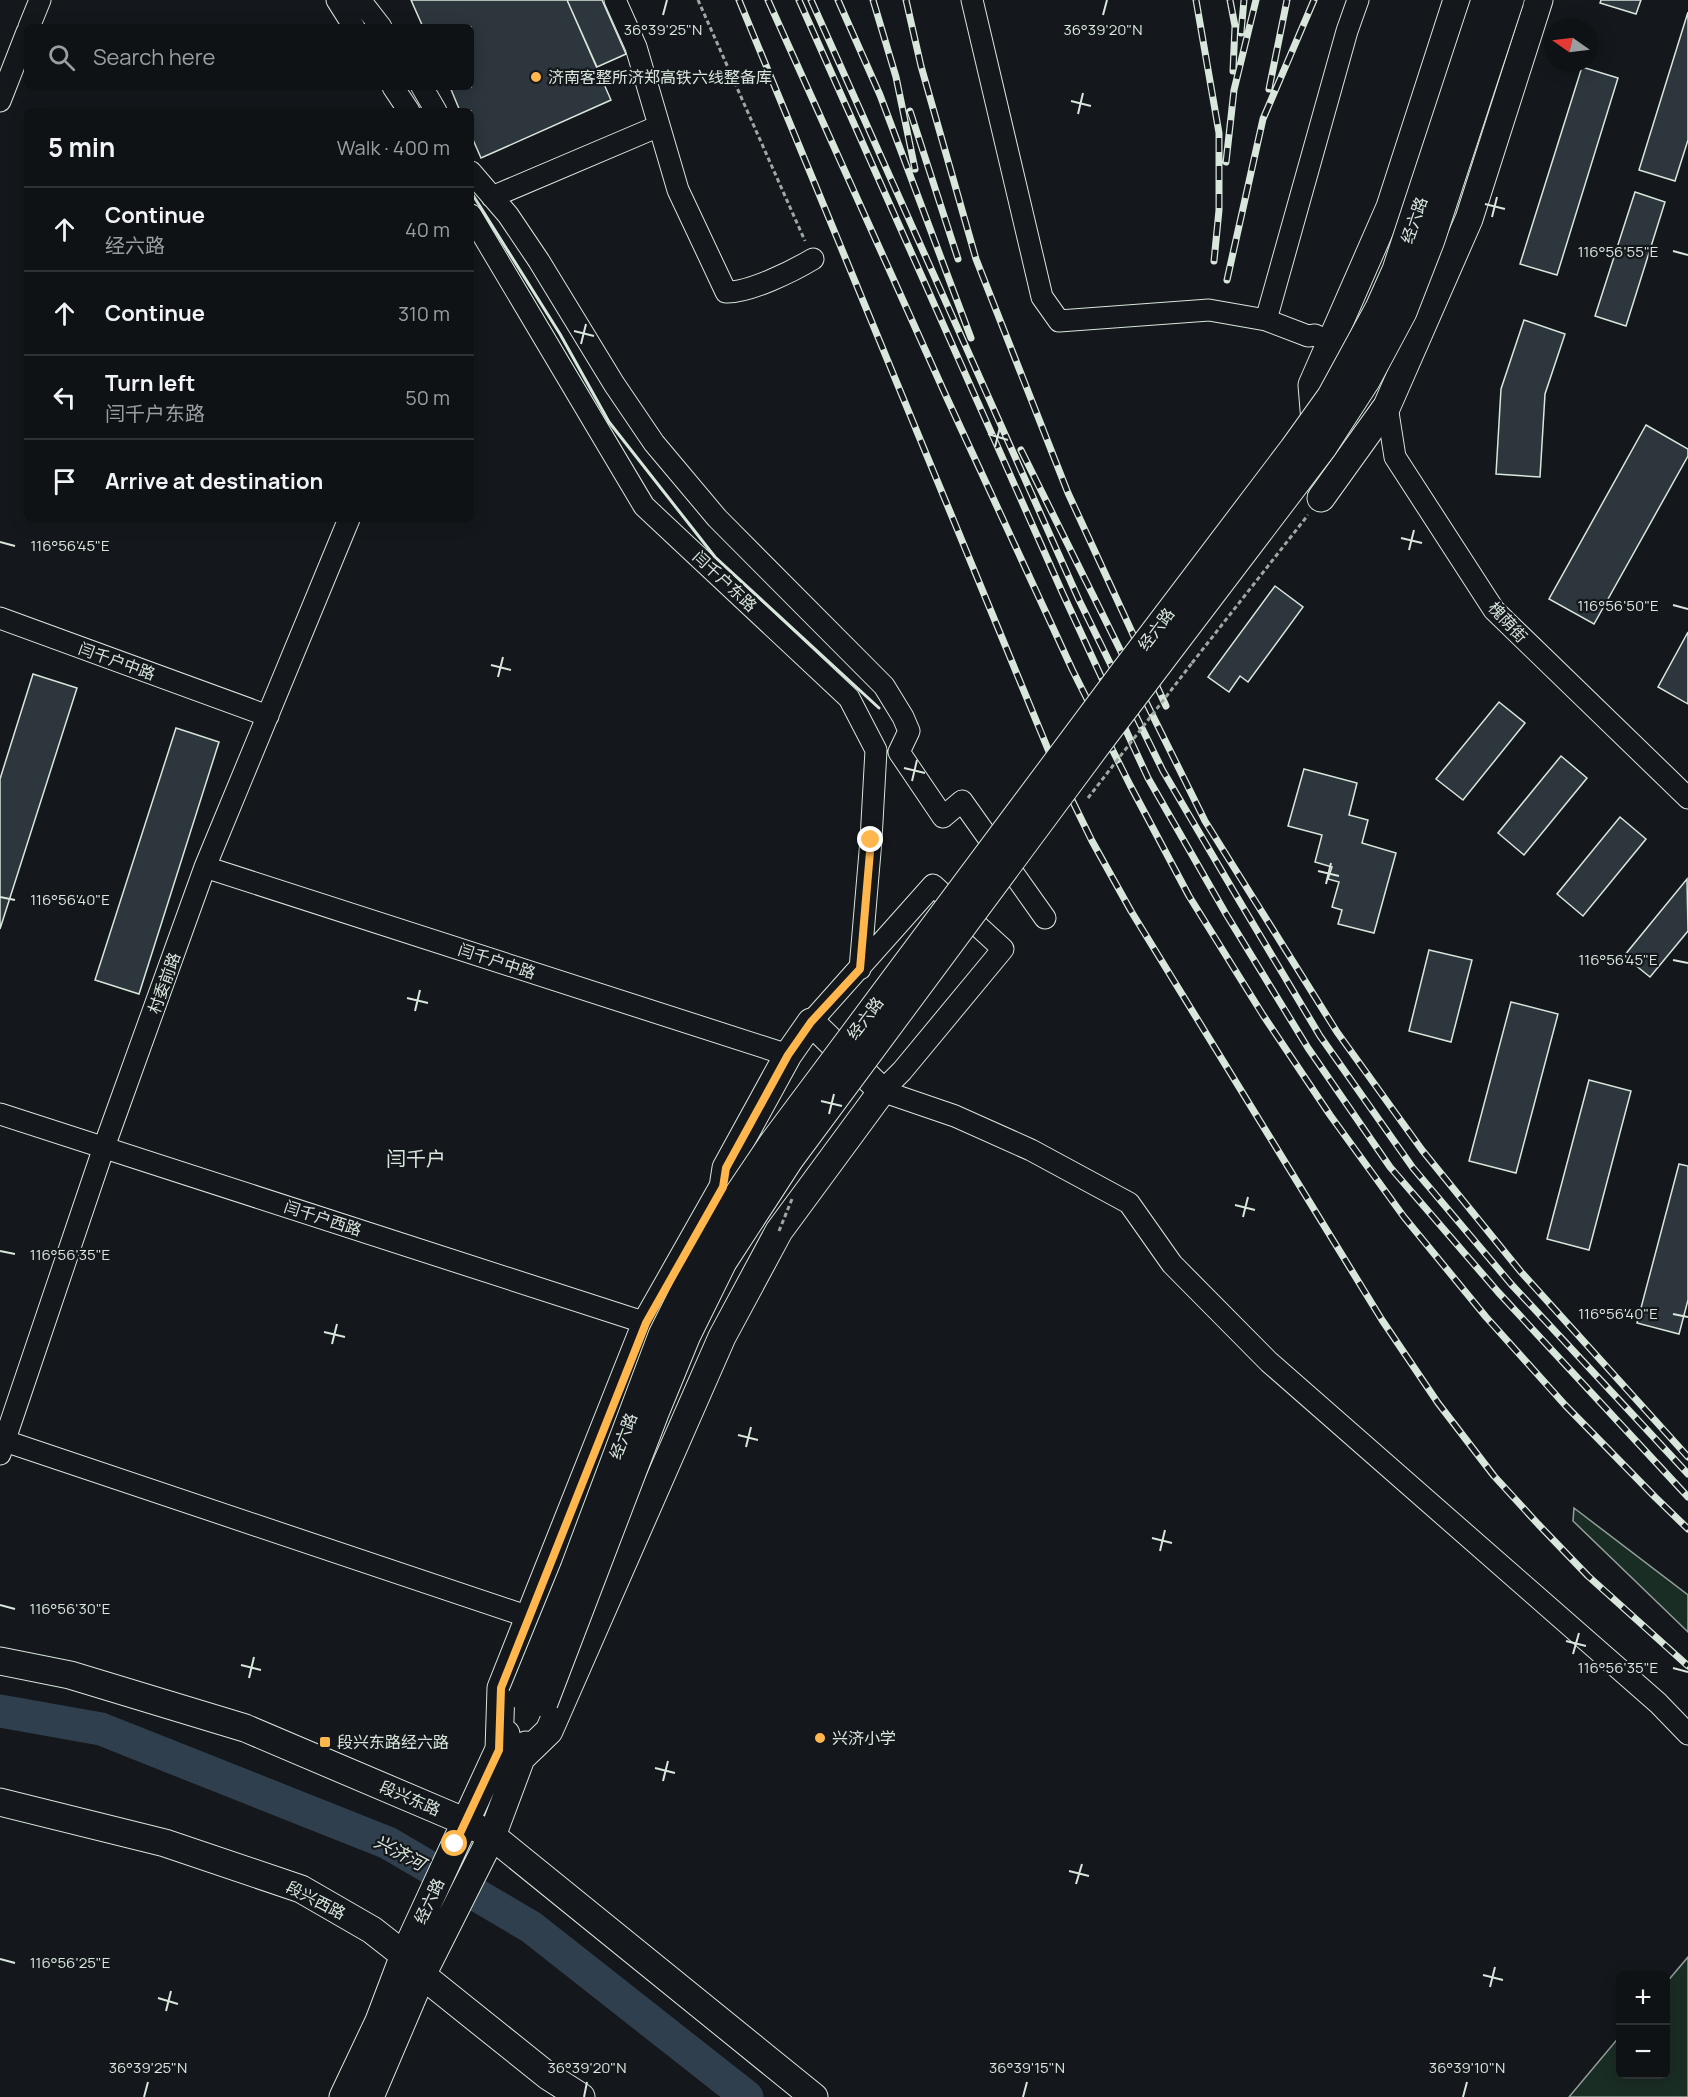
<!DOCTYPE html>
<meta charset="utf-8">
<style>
body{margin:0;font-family:Manrope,"Noto Sans SC",sans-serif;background:#1d2022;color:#f1f3f6}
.controls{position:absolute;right:18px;bottom:18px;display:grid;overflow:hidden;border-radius:9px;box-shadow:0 3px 15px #0003}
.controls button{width:54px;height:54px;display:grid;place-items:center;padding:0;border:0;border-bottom:2px solid #2f3234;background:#0f1215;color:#f1f3f6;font:30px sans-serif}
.compass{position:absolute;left:1544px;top:18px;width:54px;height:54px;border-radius:50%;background:#0f1215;box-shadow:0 3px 15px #0003;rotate:284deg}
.stop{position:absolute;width:18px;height:18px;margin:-14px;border:4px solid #ffb74d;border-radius:50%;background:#fff}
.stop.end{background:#ffb74d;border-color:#fff;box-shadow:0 2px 6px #0008}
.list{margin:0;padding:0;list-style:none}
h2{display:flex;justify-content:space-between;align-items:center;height:78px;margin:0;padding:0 24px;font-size:26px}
h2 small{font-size:20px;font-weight:400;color:#9b9ea0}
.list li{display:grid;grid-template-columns:39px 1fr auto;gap:18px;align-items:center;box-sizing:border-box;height:84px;padding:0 24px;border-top:2px solid #2f3234}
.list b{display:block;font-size:22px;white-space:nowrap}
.list p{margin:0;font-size:20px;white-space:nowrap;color:#9b9ea0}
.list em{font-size:20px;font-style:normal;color:#9b9ea0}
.icon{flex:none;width:33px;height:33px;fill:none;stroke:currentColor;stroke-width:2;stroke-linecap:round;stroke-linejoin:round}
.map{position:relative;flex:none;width:1688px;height:2097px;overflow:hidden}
.search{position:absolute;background:#0f1215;box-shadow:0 3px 15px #0003;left:24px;top:24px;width:450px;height:66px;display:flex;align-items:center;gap:15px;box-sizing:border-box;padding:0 21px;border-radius:9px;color:#9b9ea0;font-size:22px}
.panel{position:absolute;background:#0f1215;box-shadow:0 3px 15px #0003;left:24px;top:108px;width:450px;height:414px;border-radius:9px}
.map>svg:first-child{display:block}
.green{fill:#1a2d24;stroke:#939e99;stroke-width:1.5}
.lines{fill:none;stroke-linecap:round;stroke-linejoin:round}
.river{stroke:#2f3f4d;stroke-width:33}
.building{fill:#2c363c;stroke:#d8e6dc;stroke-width:1.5}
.minor-casing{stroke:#d8e6dc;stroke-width:23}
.major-casing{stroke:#d8e6dc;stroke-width:29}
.path{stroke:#9da8a2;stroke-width:3;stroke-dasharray:4.5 3;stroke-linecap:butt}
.minor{stroke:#14181c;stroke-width:21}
.major{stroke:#14181c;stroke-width:27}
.rail-casing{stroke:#d8e6dc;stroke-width:7}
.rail{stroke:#14181c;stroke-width:4.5;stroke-dasharray:14;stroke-linecap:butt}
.major-bridge-casing{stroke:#d8e6dc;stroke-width:29;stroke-linecap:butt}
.path-bridge{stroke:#9da8a2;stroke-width:3;stroke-dasharray:4.5 3;stroke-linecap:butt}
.major-bridge{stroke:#14181c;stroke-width:27}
.wall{stroke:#d8e6dc;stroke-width:3}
.route{stroke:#ffb74d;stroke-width:8}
.ticks{fill:none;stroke:#d8e6dc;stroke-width:2}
.poi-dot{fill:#ffb74d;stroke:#14181c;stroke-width:2}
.labels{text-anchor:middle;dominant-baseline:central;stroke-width:4.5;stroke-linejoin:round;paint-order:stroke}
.poi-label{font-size:16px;fill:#d8e6dc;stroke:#14181c;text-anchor:start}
.street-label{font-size:16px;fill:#d8e6dc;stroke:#14181c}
.water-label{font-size:18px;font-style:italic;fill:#d8e6dc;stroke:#14181c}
.quarter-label{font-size:20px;fill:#d8e6dc;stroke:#14181c}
.ticks-label{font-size:15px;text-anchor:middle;fill:#d8e6dc;stroke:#14181c;stroke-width:4.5;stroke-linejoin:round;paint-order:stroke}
</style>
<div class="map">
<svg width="1688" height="2097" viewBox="0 0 1688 2097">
<rect width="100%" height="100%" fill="#14181c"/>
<path class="green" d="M1574,1508L1688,1595V1632L1573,1521Z
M1688,1957V2097H1569L1620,2036V2074H1666V1983Z"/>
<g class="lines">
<path class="river" d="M0,1711L101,1729L388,1843L531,1927L747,2097"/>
</g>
<path class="building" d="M411,0H567L611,100L481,158L471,135V111H460L450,87H471V27H423Z
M567,0H602L626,54L597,67Z
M1601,0H1641L1636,14L1600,3Z
M1688,12V140L1675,181L1639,170Z
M1582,67L1618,78L1557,275L1520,264Z
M1635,192L1665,202L1626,326L1595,316Z
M1524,320L1565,334L1545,394L1540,477L1496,474L1501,389Z
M1646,425L1688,449V456L1594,624L1549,599Z
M1275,586L1303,607L1248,682L1240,676L1229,692L1208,677Z
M1688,632V704L1658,687Z
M33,674L77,688L0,929V779Z
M1499,702L1525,723L1463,800L1436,779Z
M176,728L219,742L139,994L95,980Z
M1561,756L1587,778L1524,855L1498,833Z
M1304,769L1357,783L1349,815L1368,820L1362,843L1396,853L1374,933L1338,924L1342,910L1332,907L1339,882L1328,879L1332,867L1315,862L1322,835L1288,826Z
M1620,817L1646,839L1583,916L1557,894Z
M1687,879L1688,931L1650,977L1624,956Z
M1429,950L1472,960L1451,1042L1409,1031Z
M1511,1002L1558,1014L1516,1173L1469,1161Z
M1589,1080L1631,1091L1589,1250L1547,1239Z
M1679,1164L1688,1166V1300L1679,1334L1637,1323Z"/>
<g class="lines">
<defs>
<path id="minor" d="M337,0L354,27
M360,0L381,27
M615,0L636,47L678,190L726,292C749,293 793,271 813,259
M972,0L1042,297L1059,321L1209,310L1266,320L1308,336L1315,335L1331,342
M29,27L40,0
M393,87L409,111
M422,87L436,111
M0,101L27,32
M471,172L508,215L539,261L614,384L654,443L717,518L884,686L903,717L909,731L899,752L943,817L962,801L1045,918
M492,197L659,126
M471,215L644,506L849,698L876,750L871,840L860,969
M1266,320L1347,31L1358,0
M1387,406L1395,457L1494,610L1688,798
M0,618L268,716
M205,867L788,1055
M811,1022L933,885L1003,949L902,1071L882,1091L955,1116L1031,1150L1129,1203L1172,1264L1269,1362L1658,1703L1688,1734
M0,1114L646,1323
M5,1441L529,1617
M0,1454L104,1147L205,867L349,519"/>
<path id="major" d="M1316,434L1312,385L1390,207L1457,0
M1321,498L1387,406L1469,219L1539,0
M0,1661L70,1675L245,1728L466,1822L492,1836L814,2097
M499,1750L501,1688L646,1323L723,1187L726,1168L788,1055L811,1022L882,1091L779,1231L722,1337L549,1731L519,1760
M0,1802L165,1843L301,1889L372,1930L404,1955L422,1975L548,2076L581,2097
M343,2097L379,2021L404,1955L506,1734
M370,2097L422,1975L492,1836L526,1745"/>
</defs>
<use href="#minor" class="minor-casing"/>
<use href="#major" class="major-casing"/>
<path class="path" d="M698,0L805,241
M1192,663L1308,515"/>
<use href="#minor" class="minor"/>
<use href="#major" class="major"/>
<defs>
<path id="rail" d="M739,0L1052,759L1092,841L1131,911L1382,1320L1438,1403L1494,1476L1538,1524L1588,1576L1688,1666
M768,0L946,396L1072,669L1130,785L1189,896L1263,1015L1330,1115L1404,1217L1486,1317L1565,1405L1655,1497L1688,1529
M799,0L1063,594L1148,778L1226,914L1308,1048L1390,1167L1498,1292L1688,1497
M811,0L1079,600L1163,771L1240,902L1320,1036L1413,1168L1511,1284L1688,1474
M838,0L880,95L971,338
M873,0L896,77L915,169
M906,0L921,66L976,259L1068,493L1166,706
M1196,0L1219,133V210L1214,261
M1230,0L1235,26L1233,71
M1241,33L1244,0
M1269,89L1287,0
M910,111L958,259
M1226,162L1234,90L1256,0
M1227,280L1263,119L1314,0
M1021,450L1205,821L1337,1032L1422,1150L1521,1272L1688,1457"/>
</defs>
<use href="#rail" class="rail-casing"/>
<use href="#rail" class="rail"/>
<defs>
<path id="major-bridge" d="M522,1696L574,1569L662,1335L716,1227L772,1144L1121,676L1293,449L1331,396L1379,308L1396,270L1485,0
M544,1703L655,1413L687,1335L723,1262L790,1159L1100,741L1324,446L1366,381L1403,312L1431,240L1510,0"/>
</defs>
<use href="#major-bridge" class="major-bridge-casing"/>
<path class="path-bridge" d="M1088,798L1192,663
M779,1231L792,1199"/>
<use href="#major-bridge" class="major-bridge"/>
<path class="wall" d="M471,192L560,334L609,422L715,557L879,708"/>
</g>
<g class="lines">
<path class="route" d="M455,1844L499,1750L501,1688L646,1323L723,1187L726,1168L788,1055L811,1022L860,969L871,840"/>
</g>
<path class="ticks" d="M663,15L667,0M1103,15L1107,0M1071,101L1091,106M1078,114L1083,93M1485,204L1505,209M1492,217L1497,197M1673,251L1688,255M574,331L594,336M581,344L586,324M988,434L1008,440M995,447L1000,427M1401,538L1422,543M0,542L15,546M1409,550L1414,530M1673,605L1688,609M491,665L511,670M498,677L503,657M904,768L925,773M912,781L917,760M1318,871L1339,876M1326,884L1331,863M0,897L15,900M1673,960L1688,963M407,998L428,1003M415,1011L420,990M821,1101L842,1106M829,1114L834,1094M1235,1205L1255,1210M1243,1217L1248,1197M0,1251L15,1254M1673,1314L1688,1317M324,1332L345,1337M332,1344L337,1324M738,1435L758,1440M746,1447L751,1427M1152,1538L1172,1543M1160,1551L1165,1530M0,1605L15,1609M1566,1641L1586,1646M1573,1654L1579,1633M241,1665L261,1670M1673,1668L1688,1672M249,1678L254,1657M655,1768L675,1773M663,1781L668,1761M1069,1871L1089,1876M1076,1884L1082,1864M0,1959L15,1963M1483,1975L1503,1980M1490,1987L1495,1967M158,1998L178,2004M166,2011L171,1991M144,2097L148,2082M584,2097L587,2082M1023,2097L1027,2082M1463,2097L1467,2082"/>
<g class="poi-dot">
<circle cx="536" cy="77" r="6"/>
<circle cx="820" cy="1738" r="6"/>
<rect x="319" y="1736" width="12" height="12" rx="3"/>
</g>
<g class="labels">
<g class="poi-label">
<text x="548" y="77">济南客整所济郑高铁六线整备库</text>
<text x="832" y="1738">兴济小学</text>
<text x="337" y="1742">段兴东路经六路</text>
</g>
<g class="street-label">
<text transform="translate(1414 220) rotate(-71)">经六路</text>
<text transform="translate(725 581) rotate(43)">闫千户东路</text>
<text transform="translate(1508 622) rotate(47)">槐荫街</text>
<text transform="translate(1156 629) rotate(-53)">经六路</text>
<text transform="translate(117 661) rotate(20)">闫千户中路</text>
<text transform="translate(497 961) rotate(18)">闫千户中路</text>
<text transform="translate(164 983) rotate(-70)">村委前路</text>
<text transform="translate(865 1018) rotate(-53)">经六路</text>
<text transform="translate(323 1218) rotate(18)">闫千户西路</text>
<text transform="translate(623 1436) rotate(-69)">经六路</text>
<text transform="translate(410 1798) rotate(23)">段兴东路</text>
<text transform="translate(316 1900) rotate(27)">段兴西路</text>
<text transform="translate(429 1901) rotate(-65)">经六路</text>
</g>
<g class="water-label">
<text transform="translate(400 1852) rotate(28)">兴济河</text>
</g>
<g class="quarter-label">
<text x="416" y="1158">闫千户</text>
</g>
</g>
<g class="ticks-label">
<text x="663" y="35">36°39'25"N</text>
<text x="1103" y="35">36°39'20"N</text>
<text x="1618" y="257">116°56'55"E</text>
<text x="70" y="551">116°56'45"E</text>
<text x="1618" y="611">116°56'50"E</text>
<text x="70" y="905">116°56'40"E</text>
<text x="1618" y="965">116°56'45"E</text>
<text x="70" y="1260">116°56'35"E</text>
<text x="1618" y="1319">116°56'40"E</text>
<text x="70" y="1614">116°56'30"E</text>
<text x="1618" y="1673">116°56'35"E</text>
<text x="70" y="1968">116°56'25"E</text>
<text x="148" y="2073">36°39'25"N</text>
<text x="587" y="2073">36°39'20"N</text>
<text x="1027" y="2073">36°39'15"N</text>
<text x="1467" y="2073">36°39'10"N</text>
</g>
</svg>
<div class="controls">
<button>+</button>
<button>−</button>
</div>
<svg class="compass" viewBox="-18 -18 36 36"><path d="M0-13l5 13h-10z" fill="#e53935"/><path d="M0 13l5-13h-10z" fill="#9b9ea0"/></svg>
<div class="stop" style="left:455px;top:1844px"></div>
<div class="stop end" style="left:871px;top:840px"></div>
<div class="search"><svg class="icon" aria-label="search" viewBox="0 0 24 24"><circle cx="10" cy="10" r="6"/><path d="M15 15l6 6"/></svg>Search here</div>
<section class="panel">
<h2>5 min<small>Walk · 400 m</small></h2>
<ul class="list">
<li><svg class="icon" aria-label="ahead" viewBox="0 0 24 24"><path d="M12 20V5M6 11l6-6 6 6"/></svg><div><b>Continue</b><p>经六路</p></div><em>40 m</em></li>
<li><svg class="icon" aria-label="ahead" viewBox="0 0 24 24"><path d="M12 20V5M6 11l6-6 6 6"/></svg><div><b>Continue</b></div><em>310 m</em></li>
<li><svg class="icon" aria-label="left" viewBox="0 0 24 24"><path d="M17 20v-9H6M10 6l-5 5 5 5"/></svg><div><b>Turn left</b><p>闫千户东路</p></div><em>50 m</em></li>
<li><svg class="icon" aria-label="arrive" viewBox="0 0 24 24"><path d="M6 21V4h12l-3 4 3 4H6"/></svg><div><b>Arrive at destination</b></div></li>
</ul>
</section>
</div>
